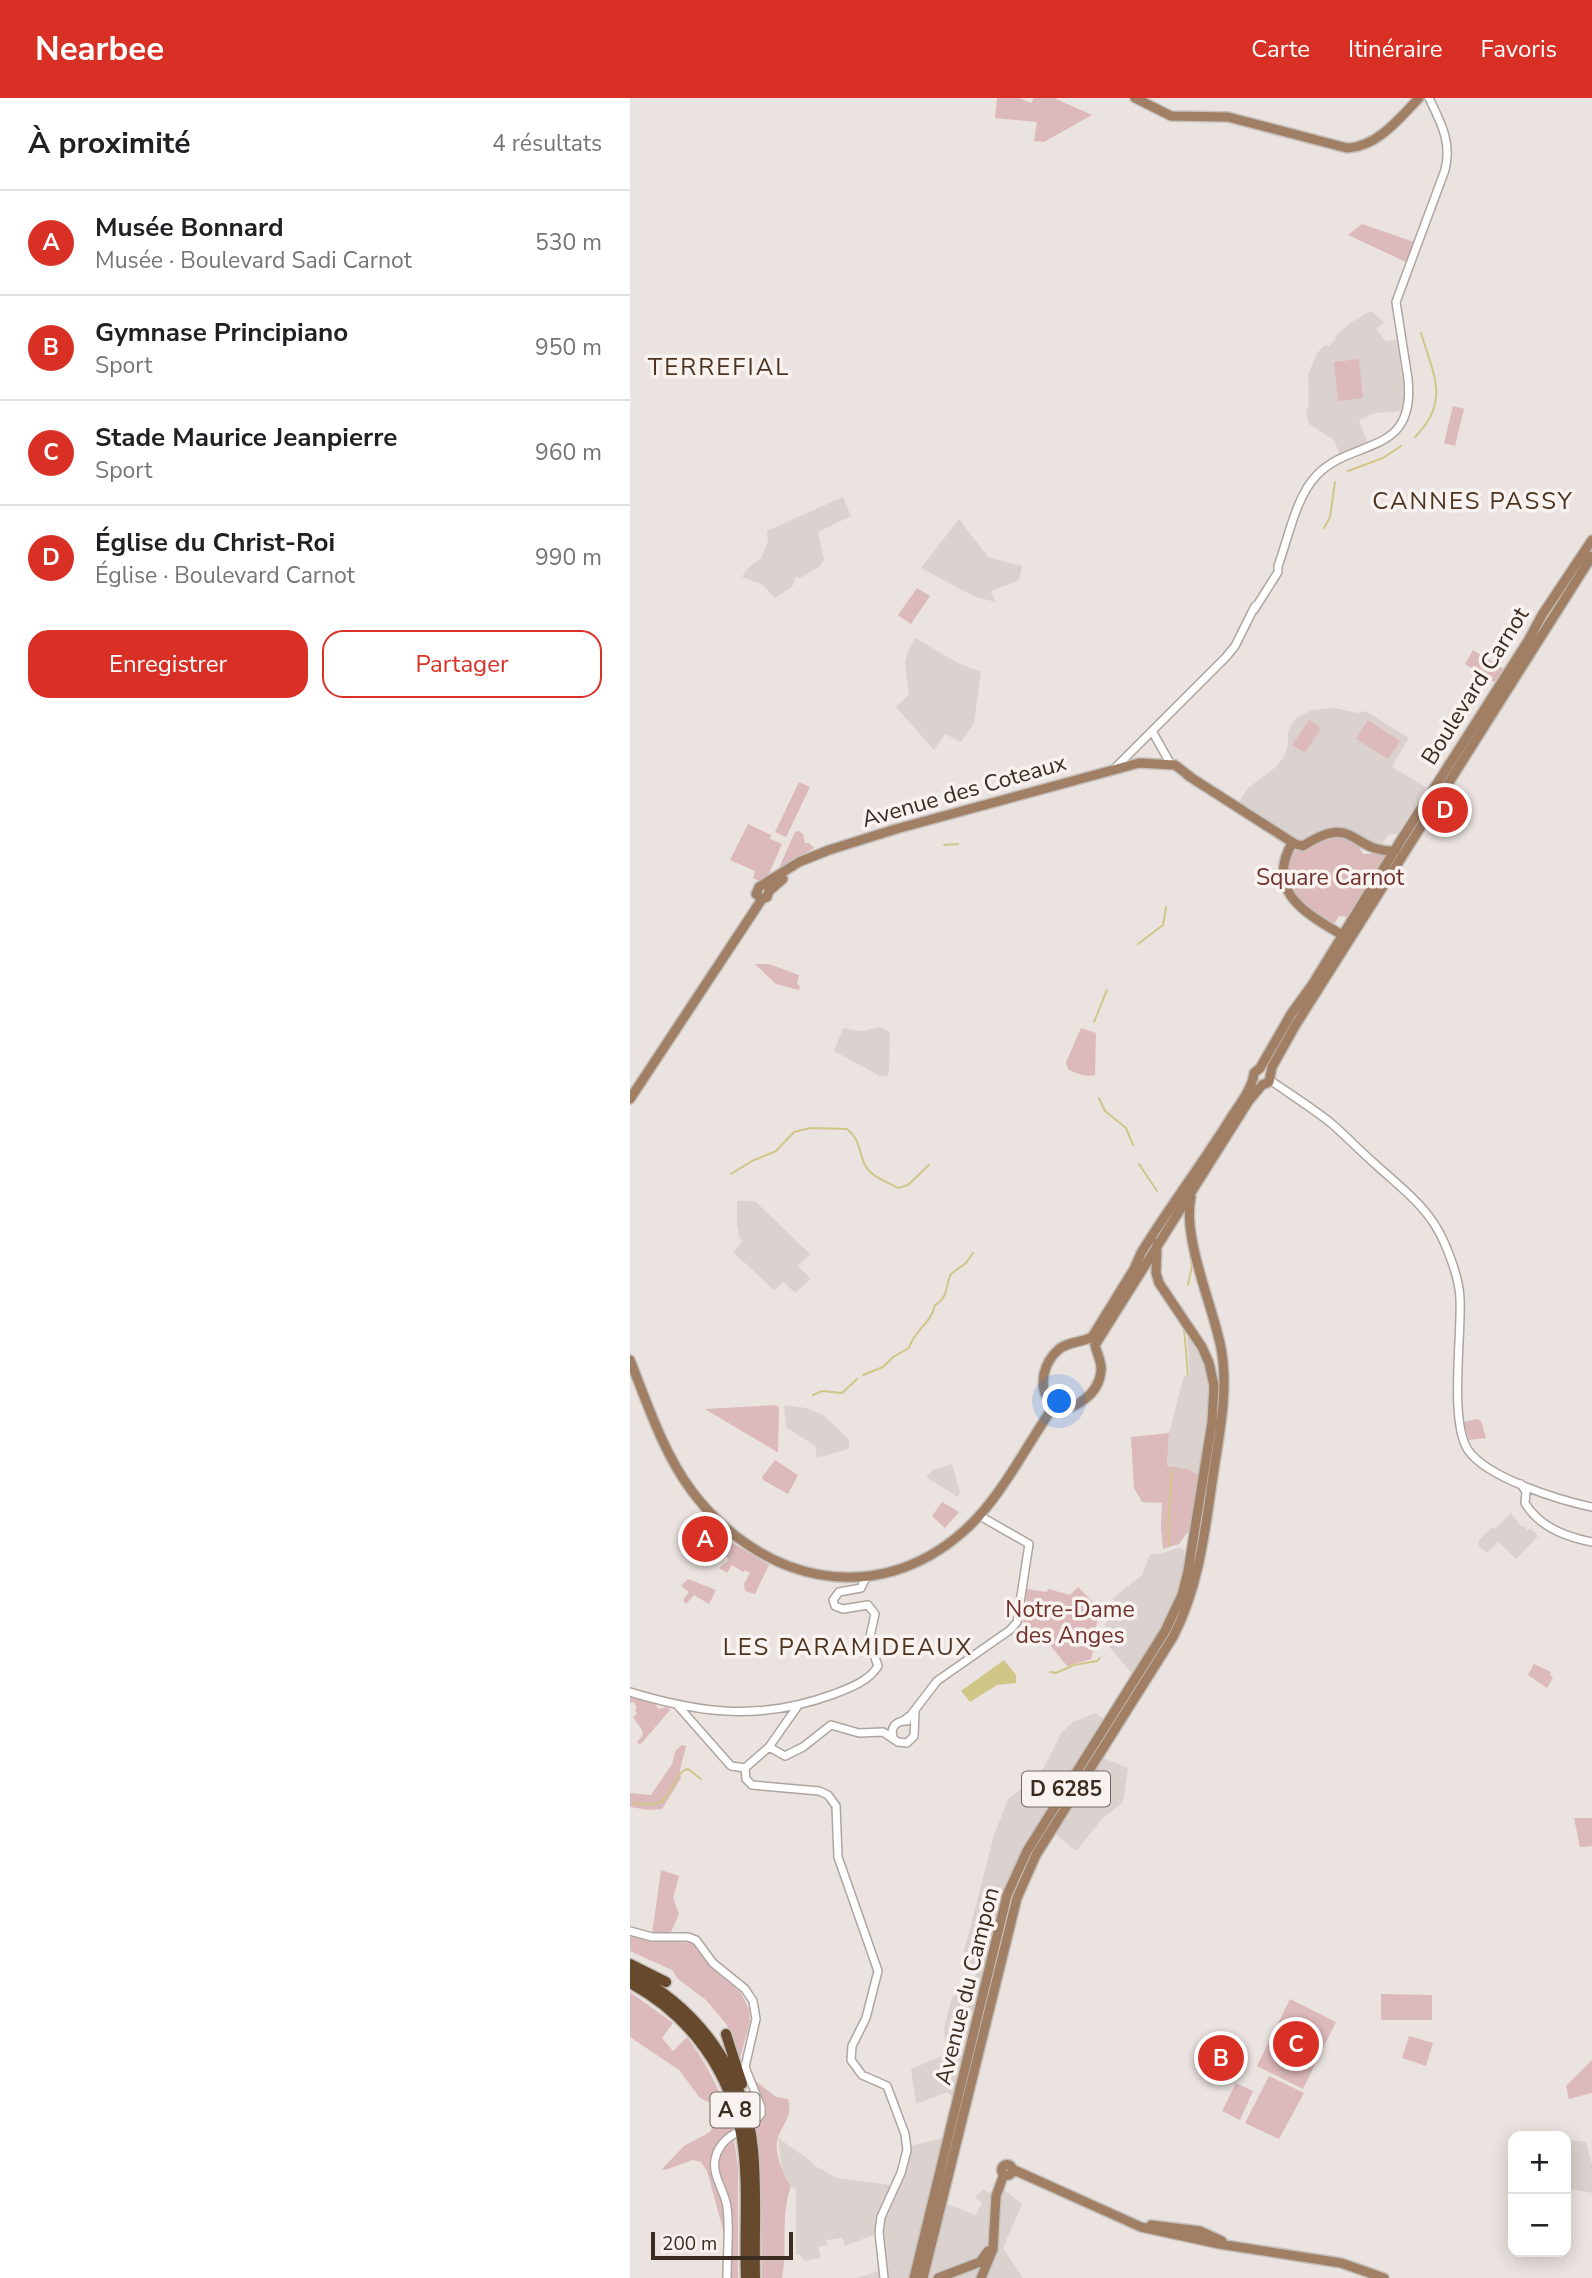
<!DOCTYPE html>
<html lang="fr">
<meta charset="utf-8">
<style>
body{margin:0;font-family:"Nunito Sans",sans-serif;background:#f2f2f2;color:#202124}
.controls{position:absolute;right:21px;bottom:21px;display:grid;overflow:hidden;border-radius:14px;box-shadow:0 4px 18px #0003}
.controls button{width:63px;height:63px;display:grid;place-items:center;padding:0;border:0;border-bottom:2px solid #e0e0e0;background:#fff;color:#202124;font:35px sans-serif}
.scale{position:absolute;left:21px;bottom:18px;width:142px;box-sizing:border-box;padding-left:7px;border:4px solid #3b2c21;border-top:0;font-size:19px;line-height:24px;white-space:nowrap;color:#3b2c21;-webkit-text-stroke:5px #f8f2f1;paint-order:stroke}
.you{position:absolute;left:430px;top:1304px;width:24px;height:24px;margin:-18px;border:5px solid #fff;border-radius:50%;background:#1a73e8;box-shadow:0 0 0 10px #1a73e833}
.badge{display:grid;place-items:center;width:46px;height:46px;border-radius:50%;background:#d93025;color:#fff;font-size:23px;font-weight:700}
.pin{position:absolute;translate:-50% -50%;border:4px solid #fff;box-shadow:0 2px 7px #0006}
.list{margin:0;padding:0;list-style:none}
h2{display:flex;justify-content:space-between;align-items:center;height:91px;margin:0;padding:0 28px;font-size:30px}
h2 small{font-size:23px;font-weight:400;color:#757577}
.list li{display:grid;grid-template-columns:46px 1fr auto;gap:21px;align-items:center;box-sizing:border-box;height:105px;padding:0 28px;border-top:2px solid #e0e0e0}
.list b{display:block;font-size:26px;white-space:nowrap}
.list p{margin:0;font-size:23px;white-space:nowrap;color:#757577}
.list em{font-size:23px;font-style:normal;color:#757577}
.actions{display:flex;gap:14px;padding:21px 28px}
.actions a{flex:1;padding:16px 0;border:2px solid #d93025;border-radius:21px;text-align:center;font-size:24px;color:#d93025}
.actions .main{background:#d93025;color:#fff}
.map{position:relative;flex:none;width:962px;height:2180px;overflow:hidden}
header{display:flex;align-items:center;gap:42px;box-sizing:border-box;height:98px;padding:0 35px;background:#d93025;color:#fff}
header strong{font-size:33px}
nav{display:flex;gap:38px;margin-inline-start:auto;font-size:24px}
main{display:flex}
aside{flex:1;background:#fff}
.map>svg:first-child{display:block}
.built{fill:#dbd2cf}
.green{fill:#dcb9ba}
.water{fill:#d0c688}
.lines{fill:none;stroke-linecap:round;stroke-linejoin:round}
.stream{stroke:#d0c688;stroke-width:2}
.minor-casing{stroke:#afa59f;stroke-width:10}
.major-casing{stroke:#c4c0bc;stroke-width:12}
.highway-casing{stroke:#c4c0bc;stroke-width:13}
.minor{stroke:#fff;stroke-width:7}
.major{stroke:#a17f65;stroke-width:9}
.highway{stroke:#674a2d;stroke-width:10}
.labels{text-anchor:middle;dominant-baseline:central;stroke-width:7;stroke-linejoin:round;paint-order:stroke}
.shield{fill:#f8f2f1;stroke:#74675f;stroke-width:2}
.shield-label{font-size:21px;font-weight:bold;fill:#3b2c21}
.street-label{font-size:23px;fill:#3b2c21;stroke:#f8f2f1}
.park-label{font-size:23px;fill:#72322c;stroke:#f8f2f1}
.neighbourhood-label{font-size:24px;letter-spacing:2px;fill:#4d331d;stroke:#f8f2f1}
</style>
<header>
<strong>Nearbee</strong>
<nav><a>Carte</a><a>Itinéraire</a><a>Favoris</a></nav>
</header>
<main>
<aside>
<h2>À proximité<small>4 résultats</small></h2>
<ul class="list">
<li><span class="badge">A</span><div><b>Musée Bonnard</b><p>Musée · Boulevard Sadi Carnot</p></div><em>530 m</em></li>
<li><span class="badge">B</span><div><b>Gymnase Principiano</b><p>Sport</p></div><em>950 m</em></li>
<li><span class="badge">C</span><div><b>Stade Maurice Jeanpierre</b><p>Sport</p></div><em>960 m</em></li>
<li><span class="badge">D</span><div><b>Église du Christ-Roi</b><p>Église · Boulevard Carnot</p></div><em>990 m</em></li>
</ul>
<div class="actions"><a class="main">Enregistrer</a><a>Partager</a></div>
</aside>
<div class="map">
<svg width="962" height="2180" viewBox="0 0 962 2180">
<rect width="100%" height="100%" fill="#ebe3e0"/>
<path class="built" d="M738,214H743L754,225L746,231L756,243L767,242L774,293H777L773,313L745,315L729,322L738,346L710,357L704,342L679,326L676,314L679,307L678,277L687,255L695,247L699,248L706,241L705,239L720,225Z
M213,399L221,418L188,434L194,462L189,469L170,480L166,479L162,489L145,500L133,487L112,479L116,472L131,460L138,444L137,433Z
M329,421L358,459L392,468L389,482L361,493L366,504L345,499L291,470Z
M285,540L328,565L351,574L344,625L331,644L315,636L304,652L266,609L279,597L275,567L277,556Z
M705,610L728,615L735,613L779,640L762,669L797,690L767,736L758,737L751,748L713,730H699L686,734L672,744L609,704L618,690L647,668L654,658L658,646V633L666,620L682,612Z
M251,929L260,934L259,975L256,978H250L204,953L213,930L231,933Z
M107,1103H125L180,1156L168,1168L181,1181L165,1195L154,1184L144,1192L103,1154L113,1143L109,1139L107,1127Z
M560,1238L570,1255L580,1290L578,1325L569,1377L557,1371L537,1369L539,1335L554,1278L560,1277L557,1240Z
M154,1307L176,1310L193,1317L219,1341V1351L187,1360L185,1348L156,1329Z
M322,1366L330,1394L328,1399L296,1379L303,1372Z
M881,1415L890,1427L896,1429V1433L901,1430L908,1438L886,1461L868,1444L857,1455L849,1448V1442L862,1429L865,1431Z
M550,1449L554,1452V1471L538,1521L504,1578L476,1545L475,1526L490,1509L482,1501L512,1477L520,1456H530Z
M465,1615L476,1622L386,1769L324,2001L317,1994L286,2006L281,1971L316,1956L314,1930L321,1902L327,1894L335,1898L341,1893L346,1875L334,1853L364,1737L378,1701L410,1677L432,1634L443,1624Z
M473,1660L498,1670L493,1704L473,1720L446,1753L424,1735Z
M316,2039L280,2180H227L249,2173L246,2136L215,2148L212,2140L197,2142V2147L188,2149L191,2160L174,2163L169,2156H166V2091L161,2088L152,2072L148,2040L182,2064L183,2067L207,2080L261,2087L281,2048Z
M936,2041L956,2044L962,2067V2095L936,2090Z
M365,2085L392,2106L373,2150L393,2180H296L317,2106L346,2117L352,2104L345,2100L353,2091L362,2096Z"/>
<path class="green" d="M367,0H389L401,5L404,0H424L462,17L414,44L404,43L407,24L365,20Z
M732,126L784,144L776,164L718,137Z
M729,261L733,300L708,303L704,264Z
M823,308L834,311L825,348L814,345Z
M287,490L300,498L281,526L268,517Z
M843,552L874,571L866,585L835,566Z
M679,622L691,630L675,655L662,647Z
M738,622L770,643L758,661L726,641Z
M169,684L180,689L156,739L145,734Z
M118,726L141,737L140,741L152,746L137,780L131,784L123,780L125,773L100,762Z
M168,733L173,736L175,745H179L184,750L147,774L165,734Z
M705,736L726,744L733,756L753,755L756,761L719,819L709,818L704,826C677,809 646,791 664,753L674,751Z
M125,866H139L169,877L167,886L170,888L169,892L146,886Z
M451,930L466,935L465,977C454,979 447,976 438,971L436,964Z
M146,1307L149,1310L148,1353L147,1354L75,1311Z
M848,1321L851,1323L856,1340L839,1342L833,1324Z
M539,1335L537,1368L557,1371L569,1377L560,1431L549,1446L533,1451L531,1429L532,1405L512,1404L504,1390L501,1339Z
M145,1362L168,1377L158,1396L133,1382L132,1379Z
M312,1404L329,1414L315,1430L302,1418Z
M101,1444L139,1467L125,1496L115,1493L114,1486L120,1475L115,1472L113,1474L102,1467L97,1475L89,1470L99,1462L91,1451Z
M58,1481L86,1492L79,1506L64,1497L56,1506L53,1502L59,1494L51,1488Z
M448,1489L462,1503L471,1508L464,1537L460,1543L465,1546L461,1561L437,1568L420,1547L422,1543L393,1525L397,1491L417,1494L418,1491L440,1497Z
M904,1566L921,1574L920,1577L923,1580L917,1590L898,1577Z
M0,1599L26,1606L28,1611L37,1609L40,1612L10,1647L7,1644L13,1637L12,1632L3,1619L7,1616L5,1612L7,1610L4,1604L0,1605Z
M52,1647L56,1648L50,1672L51,1680L32,1711L19,1712L0,1709V1695L21,1697L42,1666L46,1652Z
M944,1720H962V1748L950,1749Z
M31,1772L49,1778L43,1800L49,1816L40,1836H22Z
M0,1836L18,1842L63,1845L69,1849L79,1868L111,1895L119,1911L120,1924L109,1963L97,1927L76,1902L48,1881L42,1872L0,1853Z
M0,1894L43,1925L32,1940L43,1953L57,1939C79,1969 93,1997 102,2032C66,2058 86,2073 93,2107C95,2116 94,2126 94,2135L77,2073L71,2064L63,2062L35,2072L32,2071L54,2048L80,2034L90,2014L89,2009L70,2000L49,1972L0,1939Z
M751,1896L802,1897V1922H753L751,1921Z
M660,1901L706,1924L673,1991L627,1968Z
M779,1938L803,1945L796,1968L772,1960Z
M962,1962V1995L939,2001L936,1988Z
M639,1978L674,1995L649,2041L615,2025Z
M122,1980L146,1999L158,2001C163,2017 154,2024 148,2039C143,2053 153,2077 161,2088C150,2118 158,2150 152,2180H132L131,2078L126,2026L135,2014Z
M606,1985L623,1993L610,2022L592,2013Z
M104,2040L108,2071V2180H101V2106L87,2071L88,2059L94,2049Z"/>
<path class="water" d="M374,1562L386,1577V1585L367,1587L340,1604L331,1593Z"/>
<g class="lines">
<path class="stream" d="M785,339C821,303 803,276 791,235
M718,373L753,360L771,348
M694,430L700,419L705,384
M314,747L328,746
M508,846L533,827L536,809
M464,924L477,892
M469,1000L475,1013L496,1030L503,1047
M509,1066L527,1093
M101,1076L122,1063L146,1053L164,1034L180,1030L217,1031C231,1042 228,1053 235,1067C241,1079 258,1084 268,1090L278,1087L299,1067
M558,1187L562,1168L560,1157
M554,1230L558,1278
M233,1277L253,1269L263,1259L279,1250C284,1232 301,1226 305,1207C319,1199 315,1188 321,1176L336,1165L343,1155
M183,1297L192,1293L212,1295L227,1281
M539,1447L538,1428L542,1371
M420,1574L426,1575L444,1567L467,1563L470,1560
M4,1706C12,1704 20,1708 28,1705C44,1699 43,1674 58,1671L71,1681"/>
<defs>
<path id="minor" d="M624,512L648,474V468C658,441 666,399 686,378C722,339 786,360 778,281L766,204L815,72C822,44 811,25 799,0
M522,633L539,663L536,667
M485,670L596,559L605,548L625,508
M640,982C660,996 682,1010 701,1025C716,1038 729,1052 744,1065C770,1089 799,1109 814,1144C821,1160 829,1181 830,1200C832,1237 819,1323 838,1352C857,1380 929,1402 962,1409
M891,1386L896,1394L895,1405C909,1429 936,1439 962,1444
M0,1594C73,1616 131,1623 204,1596C220,1590 239,1583 248,1568L239,1543L245,1516L238,1507L213,1511L205,1508L203,1502L209,1494L231,1490L236,1479
M49,1609L101,1668L115,1670
M273,1623L281,1617L307,1583L380,1532L387,1524L399,1446L350,1418
M263,1639C260,1630 266,1622 277,1623
M139,1649L155,1658L173,1649L201,1627L229,1635L253,1634L268,1644L277,1645L284,1638L285,1613
M115,1670L116,1681L122,1687L189,1693L198,1697L206,1708L208,1759L248,1873L236,1920L222,1948L221,1962L232,1977L257,1988L275,2036L277,2052L271,2075L251,2119L249,2134L254,2180
M115,1670L139,1649L167,1609
M0,1833L22,1839H58L66,1842L83,1865L115,1891L123,1903L126,1921L115,1969L131,2009V2016L126,2022
M97,2180C97,2157 100,2132 97,2109C95,2093 82,2078 85,2062C87,2050 94,2042 104,2036"/>
<path id="major" d="M505,0L541,18L598,19L717,50C747,49 770,20 789,0
M962,442L912,517L898,543L771,742L682,887L661,916L630,970L624,975C623,989 610,1006 602,1018C573,1065 540,1108 511,1155L504,1171L462,1239C451,1245 438,1243 428,1252C398,1279 417,1331 455,1301C464,1294 470,1284 471,1273C472,1264 467,1256 465,1247L470,1239L618,1004L632,987L639,984L642,969L665,928L962,458
M557,677L665,746L673,748C726,714 719,754 765,753
M662,745C635,794 676,815 712,837
M132,801L126,796L129,789L169,764L199,752L266,731L509,665L545,667L562,680
M0,1001L132,801L137,799L139,793L153,781
M0,1262C17,1305 33,1354 61,1392C129,1483 244,1513 334,1433C372,1399 395,1349 424,1308
M371.5 2072a5.5 5.5 0 1 1 11 0a5.5 5.5 0 1 1-11 0Z
M382,2071L511,2129L589,2146L711,2165L754,2180
M521,2127L570,2133L592,2143
M284,2180L377,1797L397,1753L535,1533L552,1497L558,1473L582,1324L584,1288L579,1265L572,1249L529,1185L526,1175L527,1145
M293,2180L387,1800L406,1757L543,1539C569,1489 575,1433 583,1378C589,1337 599,1292 591,1250C583,1208 552,1140 561,1099
M308,2180L350,2164L358,2153
M351,2180L363,2151L366,2098L374,2076"/>
<path id="highway" d="M0,1866L36,1884
M0,1875C68,1909 116,1975 123,2052C127,2094 124,2137 125,2180
M0,1885C60,1917 101,1974 112,2041C119,2086 114,2134 116,2180
M96,1936L112,1986"/>
</defs>
<use href="#minor" class="minor-casing"/>
<use href="#major" class="major-casing"/>
<use href="#highway" class="highway-casing"/>
<use href="#minor" class="minor"/>
<use href="#major" class="major"/>
<use href="#highway" class="highway"/>
</g>
<g class="labels">
<g class="shield">
<rect x="392" y="1673.5" width="88" height="35" rx="5"/>
<rect x="80.5" y="1994.5" width="49" height="35" rx="5"/>
</g>
<g class="shield-label">
<text x="436" y="1691">D 6285</text>
<text x="105" y="2012">A 8</text>
</g>
<g class="street-label">
<text transform="translate(845 588) rotate(-58)">Boulevard Carnot</text>
<text transform="translate(334 693) rotate(-16)">Avenue des Coteaux</text>
<text transform="translate(337 1888) rotate(-76)">Avenue du Campon</text>
</g>
<g class="park-label">
<text x="700" y="779">Square Carnot</text>
<text x="440" y="1511">Notre-Dame<tspan x="440" dy="26">des Anges</tspan></text>
</g>
<g class="neighbourhood-label">
<text x="89" y="269">TERREFIAL</text>
<text x="843" y="403">CANNES PASSY</text>
<text x="218" y="1549">LES PARAMIDEAUX</text>
</g>
</g>
</svg>
<div class="controls">
<button>+</button>
<button>−</button>
</div>
<div class="scale">200 m</div>
<div class="you"></div>
<div class="pin badge" style="left:75px;top:1441px">A</div>
<div class="pin badge" style="left:591px;top:1960px">B</div>
<div class="pin badge" style="left:666px;top:1946px">C</div>
<div class="pin badge" style="left:815px;top:712px">D</div>
</div>
</main>
